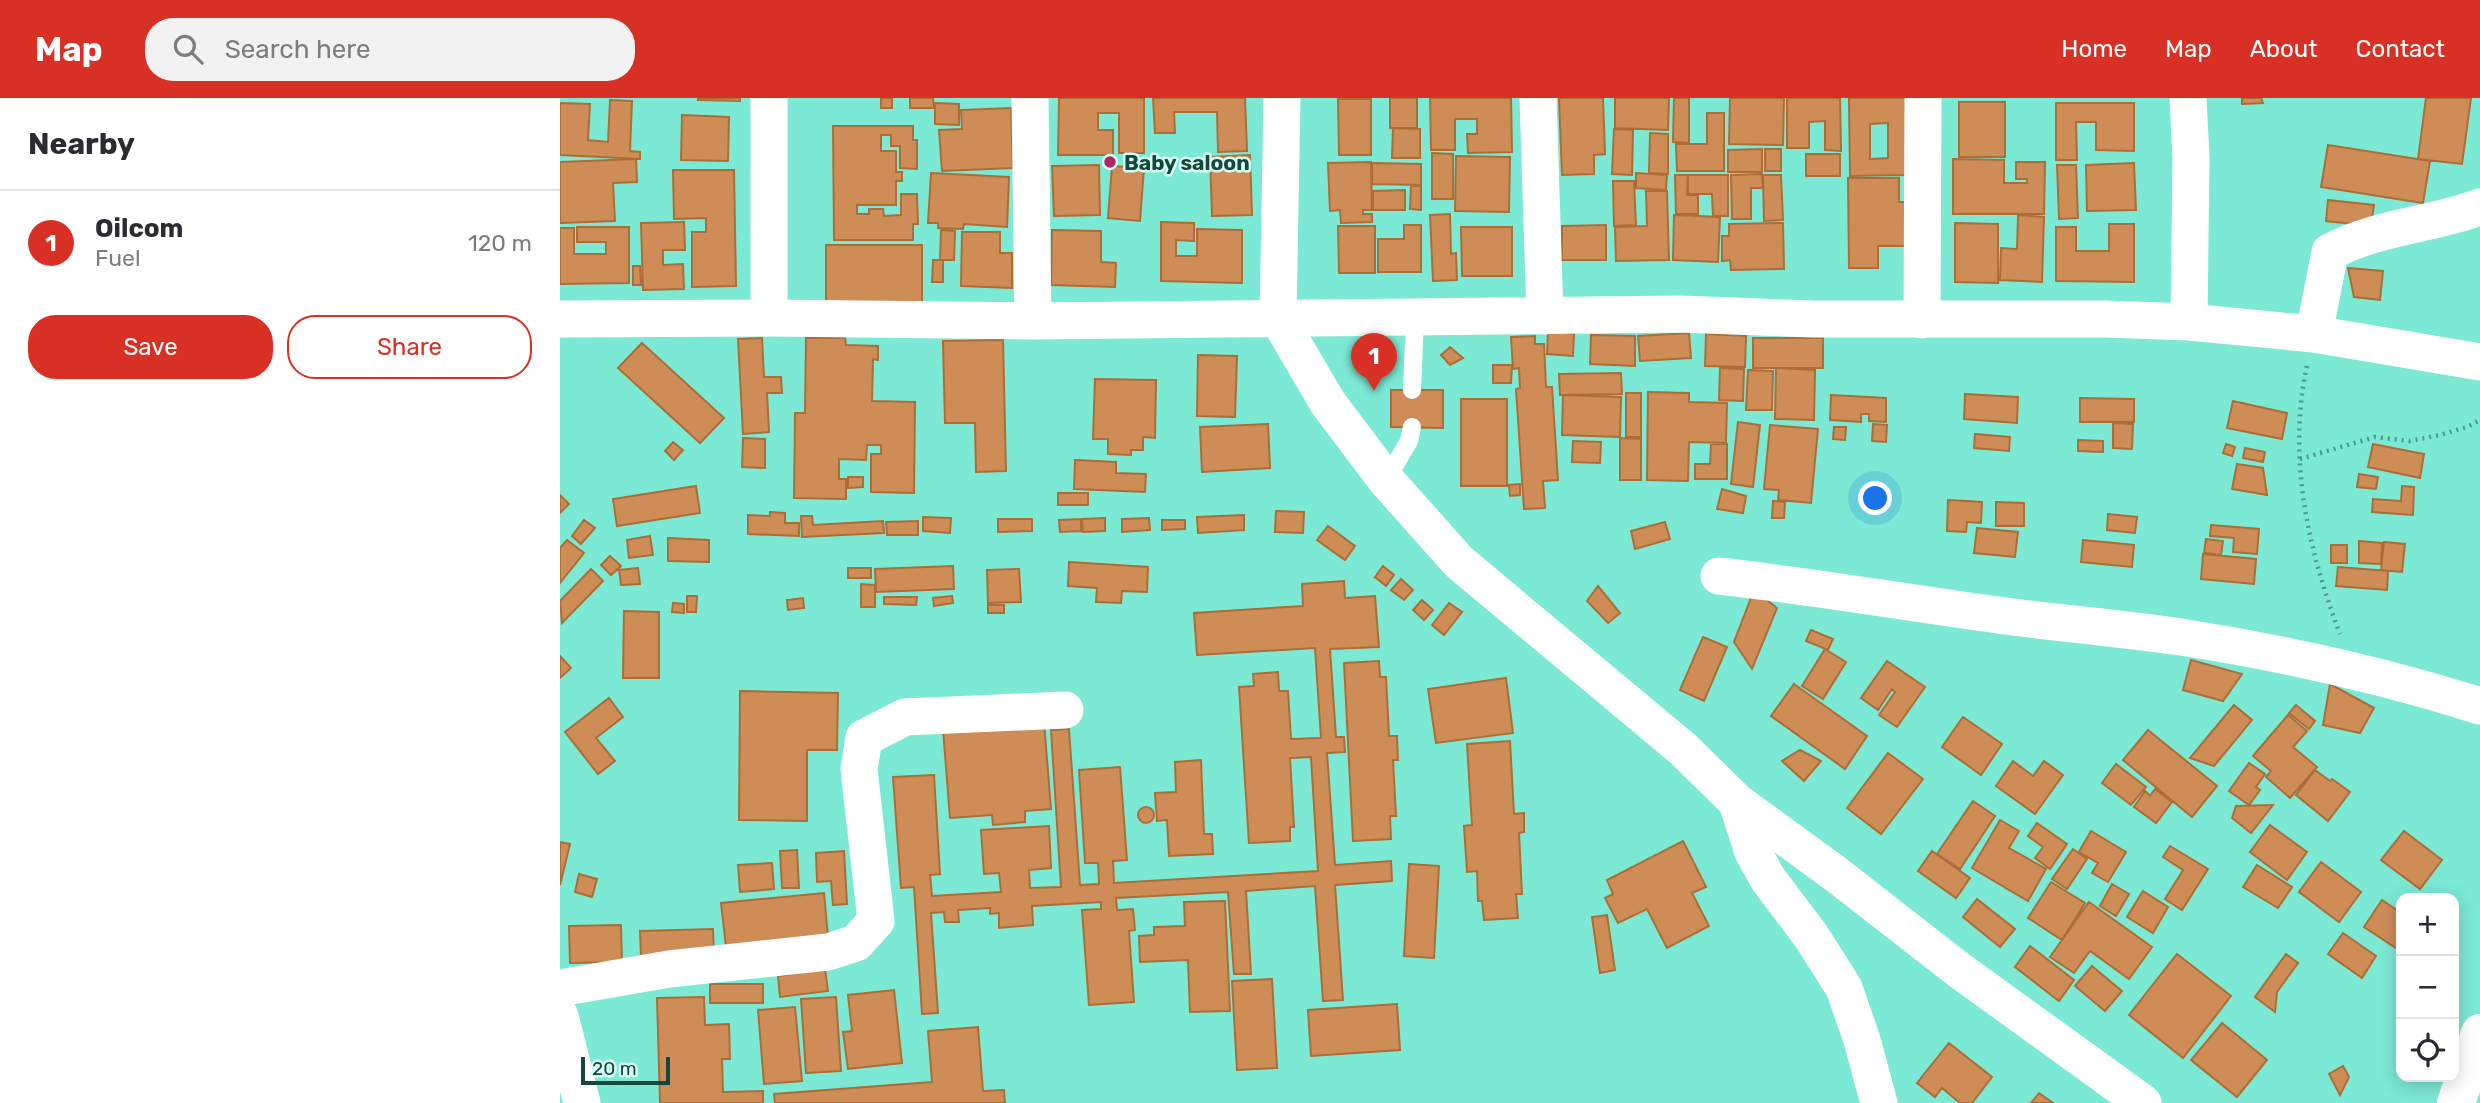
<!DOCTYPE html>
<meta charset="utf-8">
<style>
body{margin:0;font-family:Rubik,sans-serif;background:#f2f2f3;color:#2b2b33}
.controls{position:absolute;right:21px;bottom:21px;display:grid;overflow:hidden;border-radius:14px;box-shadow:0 4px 18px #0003}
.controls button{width:63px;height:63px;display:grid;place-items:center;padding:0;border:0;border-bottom:2px solid #e1e1e2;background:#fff;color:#2b2b33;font:35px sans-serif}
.scale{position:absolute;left:21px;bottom:18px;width:89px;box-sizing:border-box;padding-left:7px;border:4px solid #17463d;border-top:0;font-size:19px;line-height:24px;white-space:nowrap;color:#17463d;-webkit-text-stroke:5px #d6fdf4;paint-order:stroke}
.you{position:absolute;left:1316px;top:401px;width:24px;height:24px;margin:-18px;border:5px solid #fff;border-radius:50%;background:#1a73e8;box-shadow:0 0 0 10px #1a73e833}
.badge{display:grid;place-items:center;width:46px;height:46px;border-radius:50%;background:#d93025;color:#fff;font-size:23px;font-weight:700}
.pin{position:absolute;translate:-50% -58px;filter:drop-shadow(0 2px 4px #0008)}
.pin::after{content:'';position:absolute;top:37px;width:24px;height:21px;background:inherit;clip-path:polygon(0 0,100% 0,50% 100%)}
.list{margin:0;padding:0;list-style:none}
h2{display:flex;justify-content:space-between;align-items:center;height:91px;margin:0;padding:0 28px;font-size:30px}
h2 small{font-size:23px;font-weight:400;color:#7c7c81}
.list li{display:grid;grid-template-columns:46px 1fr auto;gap:21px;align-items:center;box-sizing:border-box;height:105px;padding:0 28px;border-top:2px solid #e1e1e2}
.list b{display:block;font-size:26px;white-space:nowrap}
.list p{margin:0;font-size:23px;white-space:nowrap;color:#7c7c81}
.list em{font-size:23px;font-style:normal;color:#7c7c81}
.actions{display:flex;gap:14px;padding:21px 28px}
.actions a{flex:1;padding:16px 0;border:2px solid #d93025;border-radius:28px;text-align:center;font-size:24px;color:#d93025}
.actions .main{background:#d93025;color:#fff}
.icon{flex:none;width:38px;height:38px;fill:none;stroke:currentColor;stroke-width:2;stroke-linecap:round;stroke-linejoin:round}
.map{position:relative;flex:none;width:1920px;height:1005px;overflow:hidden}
header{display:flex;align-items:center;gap:42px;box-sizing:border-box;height:98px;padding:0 35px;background:#d93025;color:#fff}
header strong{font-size:33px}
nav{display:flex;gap:38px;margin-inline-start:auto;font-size:24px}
.search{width:490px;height:63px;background:#f2f2f3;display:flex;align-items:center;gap:18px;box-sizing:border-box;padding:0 24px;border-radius:28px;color:#7c7c81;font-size:26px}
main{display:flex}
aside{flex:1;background:#fff}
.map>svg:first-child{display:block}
.building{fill:#ce8d57;stroke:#ac6d37;stroke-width:2;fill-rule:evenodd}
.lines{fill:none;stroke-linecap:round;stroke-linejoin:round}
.path{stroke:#4b9a8b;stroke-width:4.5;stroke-dasharray:2 5;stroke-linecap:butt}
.service{stroke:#fff;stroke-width:18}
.minor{stroke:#fff;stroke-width:37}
.trunk{stroke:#fff;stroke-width:38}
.poi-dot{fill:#b12664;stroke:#d6fdf4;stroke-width:2.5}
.labels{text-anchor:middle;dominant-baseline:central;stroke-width:5;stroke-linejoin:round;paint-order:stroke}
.poi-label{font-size:21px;font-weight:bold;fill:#17463d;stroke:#d6fdf4;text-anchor:start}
</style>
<header>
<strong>Map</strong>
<div class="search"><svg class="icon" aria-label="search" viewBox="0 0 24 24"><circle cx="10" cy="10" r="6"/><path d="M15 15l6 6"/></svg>Search here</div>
<nav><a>Home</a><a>Map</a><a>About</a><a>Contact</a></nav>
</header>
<main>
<aside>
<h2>Nearby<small></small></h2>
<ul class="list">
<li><span class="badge">1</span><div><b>Oilcom</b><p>Fuel</p></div><em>120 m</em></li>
</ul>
<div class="actions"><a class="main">Save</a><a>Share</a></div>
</aside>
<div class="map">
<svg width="1920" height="1005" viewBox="0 0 1920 1005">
<rect width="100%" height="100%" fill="#7ce9d4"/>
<path class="building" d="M138,0H180V3L138,2Z
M321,0H332V10H321Z
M350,0H373L374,10H350Z
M499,0H584V55H559V15H538V32H553V57H498Z
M593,0H685L687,53L658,54L657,14H614L615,35H595Z
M830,0H857V30H830Z
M870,0H951L952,54L908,55L907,36H917V21H895V52H871Z
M999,0H1043L1045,56L1034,57V76L1002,77Z
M1055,0H1109L1108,32L1055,30Z
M1114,0H1129V45L1113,44Z
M1170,0H1224L1223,47L1169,46Z
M1227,0H1280L1281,53L1265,52V23L1249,24V50H1227Z
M1289,0H1347L1348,77L1290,78ZM1328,25V60L1310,61V26Z
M1682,0H1701L1703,5L1682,6Z
M1866,0H1911L1902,66L1858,61Z
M778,1H811V57H779Z
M50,2L72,3L70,53L80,54V61L0,57V5L30,6L28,42L48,44Z
M1399,4H1445V59H1399Z
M375,5L399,6V27L375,26Z
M1496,5H1574V53L1536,52V24H1516L1517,62H1496Z
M451,10L453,70L382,73L379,32L402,31L401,12Z
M1147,15H1164V73H1117L1116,46H1147Z
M122,17L169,19L168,63L121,62Z
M273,28H353V42H357V71L340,70V48H331V37H321V53H336V74H342V83H336V107H297V116H309V111H323L324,118L341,117V96H357L358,126H353V142H274Z
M833,30L860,31V60H832Z
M1054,31L1073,32L1072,77L1052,76Z
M1090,35L1108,36V76L1089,75Z
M1768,47L1870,63L1863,105L1761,89Z
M1202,51V74H1168V52Z
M1205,51H1221V73H1205Z
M872,55L893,56V101H872Z
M1246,56H1280V78H1246Z
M690,57L692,117L652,118L650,59Z
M896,58L950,59L949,114L895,113Z
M76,61L77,84L53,85L55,123L0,125V64Z
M1393,61L1444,62V85H1467V81H1456V64H1485L1484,116H1393Z
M811,64L812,112H803V116H812V124L781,125L780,112L770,113L768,65Z
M812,65L861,66V87L812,86Z
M1574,65L1576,112L1527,113L1526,67Z
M539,67L540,117L494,118L492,68Z
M1497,67H1516L1518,120L1499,121Z
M552,68L584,70L580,123L548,120Z
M113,72H174L176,188L132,189V134H146V120L114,121Z
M371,75L449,79L447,129L404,126L403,131L378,130V125H368Z
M1076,75L1107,77L1106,92L1076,90Z
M1202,76L1203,90H1191V121H1172L1171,77Z
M1115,77H1128L1127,97H1138V116H1116Z
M1128,77H1168V118H1153L1152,96H1128Z
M1203,77H1221L1223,122L1204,123Z
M1288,80H1339V104H1345L1346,148H1318V170H1289Z
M1053,83H1074L1076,127L1054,128Z
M851,88H861V112L850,111Z
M845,92V112H813V93Z
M1086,93H1107L1109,162L1056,163L1055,129L1087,128Z
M1768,102L1814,107L1811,128L1766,123Z
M890,116L891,156L896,155L897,182L873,183L870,117Z
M1114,117L1160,119L1158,164L1113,162Z
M1458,117L1484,119L1482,184L1440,182L1441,150L1457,151Z
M124,124L125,152H103V167L123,166L124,191L83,192L81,125Z
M601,124L634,125V143L616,142V158H637V131L682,132V185L601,183Z
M1223,125L1224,171L1171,172L1170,162L1162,163V138H1169V126Z
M1395,125L1438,126V185L1395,184Z
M1549,126H1574V184L1496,183V129H1516V153H1549Z
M844,127H861V174H818V141H844Z
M1046,127V162H1002V128Z
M778,128H815V175H779Z
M17,129H69V185L0,186V130H14V156H46V144H17Z
M901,129H952V178H902Z
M381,132L395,133L394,162H380Z
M492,132L541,133V164L556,165L555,189L491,187Z
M402,134H440V155H452V190L401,188Z
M266,147H362V207H266Z
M373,162H383V184H372Z
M73,168H80L81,187H73Z
M1788,170L1823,173L1820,202L1794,199Z
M988,233L1014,236L1013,258L987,256Z
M1129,235L1131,260L1080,263L1078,238Z
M1146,236L1186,238L1185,269L1145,268Z
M1031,237L1075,238V268L1030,266Z
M975,238V246H984L986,289H992L998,382L983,383L985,410L964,411L956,291L960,290L959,270L953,271L951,239Z
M202,240L204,279H221L222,295H207L209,334L183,336L178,241Z
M246,240H285L286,247L318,248V262L313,261L312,303L355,304L354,395L311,394V356H321V347H307L306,362L279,361V381H286V401L234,400L235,315H245Z
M1193,240H1263V270H1193Z
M443,242L446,373L416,374L415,325H385L383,243Z
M82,245L164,320L140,345L58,270Z
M890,249L903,260L890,267L881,257Z
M638,257L677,258L675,319L637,318Z
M933,267H952L951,285H933Z
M1160,270L1184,271L1183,303L1159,302Z
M1216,270L1255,272L1254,322L1215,321Z
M1188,272L1213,273L1212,312H1186Z
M1061,275L1062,296L1000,297L999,276Z
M535,281L596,282L595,340L583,339V352H571V357L548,356V341H533Z
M831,292H883V330L831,329Z
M1088,294L1129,295V304L1167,305L1166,345L1129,344L1128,383L1087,382Z
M1066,295H1081V339H1066Z
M1405,296L1458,299L1457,325L1404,321Z
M1003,297L1061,299L1060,339L1002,337Z
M1271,297L1326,300V324L1309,323V316H1301V324L1270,322Z
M1520,300L1574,301V324H1520Z
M901,301H947V388H901Z
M1673,303L1727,315L1722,341L1667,330Z
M1178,324L1200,327L1193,389L1171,386Z
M1553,325L1573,326L1572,351L1553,350Z
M708,326L710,370L642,374L640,329Z
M1313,326L1327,327L1326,344L1312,343Z
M1210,327L1258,331L1251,405L1218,402L1219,392L1204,391Z
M1274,329H1286L1285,342L1273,341Z
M1415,336L1450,339L1449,353L1414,350Z
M183,340L205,341V370L182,369Z
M1060,340L1081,341V382H1060Z
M1518,342L1543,343V354L1518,353Z
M1013,343L1041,344L1040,365L1012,364Z
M113,344L123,352L114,362L105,353Z
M1151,346H1167V381H1135V366H1150Z
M1666,346L1675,349L1672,358L1663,355Z
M1813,346L1864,356L1860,380L1808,369Z
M1685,350L1705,354L1703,364L1683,360Z
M515,362L556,364V375L586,376L585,394L514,391Z
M1677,366L1703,370L1707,397L1672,391Z
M1799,376L1818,379L1816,391L1797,389Z
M288,379H303V389L288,390Z
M960,386V397L950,398L949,387Z
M136,388L140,415L57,428L53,401Z
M1842,388L1854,389L1853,417L1812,414L1813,401L1841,403Z
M1162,391L1186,398L1183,415L1157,411Z
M498,395H528V407H498Z
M0,397L9,406L0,415Z
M1388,402L1422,404L1421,425L1407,424L1406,434L1387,433Z
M1213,403L1225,404L1224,420H1212Z
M1436,404L1464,405V428H1436Z
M716,413L744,414L743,435L715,434Z
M210,414L225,415V425H239V438L188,436V417L210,418Z
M1548,416L1577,419L1575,435L1547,432Z
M684,417V432L638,435L637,419Z
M241,418H252L253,427L323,423L324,435L242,439Z
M363,419L391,420L390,435L363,433Z
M545,420V433L523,434L522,421Z
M589,420L590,432L562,434V421Z
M438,421H472V433L438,434Z
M521,421V433L500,434L499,422Z
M24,422L35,430L21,446L12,438Z
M602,422H625V431L602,432Z
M358,423V437H327L326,424Z
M1105,424L1110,441L1075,451L1071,433Z
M1651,427L1699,431L1697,456L1673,454L1674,440L1650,438Z
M768,428L795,448L785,462L757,442Z
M1417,430L1458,434L1455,459L1414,455Z
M90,438L93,457L69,460L67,442Z
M108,440L149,442V464L108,463Z
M1646,441L1663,443L1661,457L1644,455Z
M7,442L24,455L0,485V450Z
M1523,442L1574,447L1572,469L1521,464Z
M1799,443L1822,445L1821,466L1799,465Z
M1824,444L1845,446L1842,474L1821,472Z
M1771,447H1787V465H1771Z
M1643,456L1696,461L1694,486L1641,481Z
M50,458L61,468L51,477L41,467Z
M509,464L588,469L587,494L562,493L561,505L536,504L537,490L508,488Z
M393,468L394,491L316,494L315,471Z
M823,468L834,477L826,488L815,479Z
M1778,469L1828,473L1827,492L1776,488Z
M78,470L80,486L61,487L59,472Z
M288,470H311V480H288Z
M31,471L43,483L2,525L0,503Z
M459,471L461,504L428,505L427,472Z
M841,481L853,492L844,502L831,492Z
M784,483L785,500L815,498L819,549L770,551L776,639H784L785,654L767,655L775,767L831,763L832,783L775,787L783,902L763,903L755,788L686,793L691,876H674L668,794L556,800L557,812L573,811L575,832L569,833L574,904L529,907L522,812L541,811V804L472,808L473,827L439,830V815L430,816V810L398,812L399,824H385L384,814L371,815L378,915L362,916L354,789L341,790L333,679L374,677L380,776L370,777L372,798L441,794L439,775L424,776L421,732L489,728L491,770L469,772L470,790L501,789L491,632L509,631L520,787L539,786L538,765H525L519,672L560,669L567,762L553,763L554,785L758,773L751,659L730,660L734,729H730V743L689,745L679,589L694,588L693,576L718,574L719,593H728L731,641L761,640L755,550L637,557L634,515L743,508L742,486Z
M301,486L315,487V509H301Z
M1038,488L1060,515L1048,525L1027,503Z
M1194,492L1217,510L1192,571L1174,544Z
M127,498H137L136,514H127Z
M392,498L393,505L374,508L373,500Z
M324,499H357L356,507L324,506Z
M243,500L244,510L228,512L227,502Z
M862,502L873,512L864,522L853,512Z
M113,505L124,506V515L112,514Z
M889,505L902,514L884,537L872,527Z
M428,507H444V515H428Z
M64,513L99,514V580H63Z
M1251,532L1273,541L1268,552L1246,543Z
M1143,539L1167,549L1144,603L1120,592Z
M1265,551L1286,564L1263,601L1242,588Z
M0,558L11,570L0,580Z
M1631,562L1682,576L1663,603L1623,592Z
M819,563L820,579H826L829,638H837L838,662H833L836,718H830L831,741L793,743L784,565Z
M1327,563L1365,589L1337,629L1319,617L1335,594L1332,591L1318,612L1301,600Z
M946,580L953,635L876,645L868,591Z
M1234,586L1307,638L1285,671L1211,618Z
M1770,586L1814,610L1800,635L1763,627Z
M180,593L278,595L277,652H247V723L179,722Z
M49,600L63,619L36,640L55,663L38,676L5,634Z
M1674,607L1692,622L1654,668L1630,660Z
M1736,607L1755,623L1749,631L1729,615Z
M1728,617L1747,633L1733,649L1757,669L1730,700L1706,679L1711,673L1693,658Z
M1403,619L1442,646L1421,677L1382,649Z
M484,624L491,711L465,713V724L433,727L432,717L390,720L383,631Z
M1588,632L1657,688L1632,719L1563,662Z
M950,643L954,716L964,715V734L959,735L962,796H956L958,820L924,822L922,803H918L917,773L907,774L904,728L912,727L907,646Z
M1240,652L1261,663L1244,683L1222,663Z
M1328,655L1363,681L1321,736L1287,710Z
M641,662L644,736H652L653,756L609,758L607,722L597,723L595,695L616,694L615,664Z
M1453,663L1473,678L1484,663L1503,677L1475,716L1436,688Z
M1689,665L1705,676L1696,689L1700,692L1689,707L1669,693Z
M1556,666L1586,689L1571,707L1542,685Z
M1755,672L1770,683L1772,681L1790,694L1768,723L1736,697Z
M1595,691L1612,704L1596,725L1574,709L1585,693L1590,698Z
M1413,703L1435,718L1400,771L1377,756Z
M1713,707L1691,735L1672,720L1676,708Z
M578 717a8 8 0 1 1 16 0a8 8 0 1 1-16 0Z
M1440,722L1459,733L1449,750L1486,771L1468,803L1412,770Z
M1477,725L1507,746L1490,771L1475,760L1483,749L1468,738Z
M1710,727L1747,754L1727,782L1690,754Z
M1531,733L1566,754L1548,784L1532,775L1538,765L1519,754Z
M1844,733L1882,762L1860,791L1821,762Z
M1123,743L1146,789L1132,795L1149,828L1107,850L1087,811L1058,825L1045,800L1053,796L1047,782Z
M0,744L10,746L0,787Z
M1610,748L1648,771L1622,812L1605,801L1623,772L1603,759Z
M1513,751L1527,761L1507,791L1492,781Z
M237,752L239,790H222L220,753Z
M284,753L287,806L273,807L271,783L257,784L256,755Z
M1372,753L1410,780L1396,800L1358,773Z
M1761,764L1801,794L1779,824L1739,794Z
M212,765L214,791L180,794L178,767Z
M849,766L879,768L874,860L844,858Z
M1697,767L1732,789L1718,810L1683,789Z
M19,776L37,781L32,799L15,794Z
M1491,784L1525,805L1502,842L1468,820Z
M1552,786L1569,796L1556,818L1540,808Z
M1583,793L1608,809L1593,835L1567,819Z
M264,795L268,839L166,849L161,805Z
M1417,801L1455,831L1440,849L1403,819Z
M1822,802L1841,815V848L1839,852L1804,829Z
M665,803L670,913L630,914L628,862L580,864L579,838L594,837V829L625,828L624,804Z
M1529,804L1592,849L1569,881L1530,853L1514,875L1490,859Z
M1047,817L1055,872L1040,875L1032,819Z
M61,827L62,864L10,865L9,828Z
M153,831L154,856L81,858L80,833Z
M1783,835L1816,858L1802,880L1768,856Z
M1470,848L1514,882L1499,903L1455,869Z
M1617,856L1671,898L1623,960L1569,917Z
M1726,856L1738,865L1717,894L1715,914L1695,899Z
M1532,868L1562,893L1545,913L1515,888Z
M265,871L268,893L220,899L218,878Z
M712,881L717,970L677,972L672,883Z
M150,886H203V905H150Z
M334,892L342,965L288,971L283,934L292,933L288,897Z
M144,899L145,927L169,926L170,961H162L163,994L203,993V1005H100L97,900Z
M276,899L281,973L246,975L241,901Z
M837,906L840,952L751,958L748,912Z
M235,909L242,983L204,986L198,912Z
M1662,925L1707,962L1677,999L1631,962Z
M418,929L423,993L444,992L445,1005H215L214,996L372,984L368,933Z
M1389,945L1432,979L1412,1005H1400L1382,990L1375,999L1357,985Z
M1783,968L1789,979L1780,997L1769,976Z
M1479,995L1493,1005H1471Z"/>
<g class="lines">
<path class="path" d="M1747,268C1727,358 1748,452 1780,536
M1740,361L1815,339L1850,343L1880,337L1907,329L1920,322"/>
<path class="service" d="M852,292L855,219
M826,382L849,343L852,329"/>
<path class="minor" d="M209,0V220
M470,0L473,223
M722,0L718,220L768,305L826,382L899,464L1123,651L1177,704L1277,777L1399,872L1583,1005
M978,0L985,218
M1628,0L1631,59L1629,224
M0,221L209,220L473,223L1120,216L1254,221H1545L1629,224L1754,236L1920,264
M1362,222L1363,0
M1754,236L1770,154C1816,129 1871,127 1920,109
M1159,478C1258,489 1355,506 1453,519C1509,526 1565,531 1621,539C1723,555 1822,577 1920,608
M1177,704L1193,754L1208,781L1251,838L1284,890L1302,942L1319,1005
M0,890L109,871L268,854L296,845L316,823L299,671L304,640L345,619L505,612
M0,918L22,1005"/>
<path class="trunk" d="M1896,1005L1920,935"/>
</g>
<circle class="poi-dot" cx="550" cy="64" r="7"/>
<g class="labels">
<g class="poi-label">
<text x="564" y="64">Baby saloon</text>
</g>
</g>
</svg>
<div class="controls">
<button>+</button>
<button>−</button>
<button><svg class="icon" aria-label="locate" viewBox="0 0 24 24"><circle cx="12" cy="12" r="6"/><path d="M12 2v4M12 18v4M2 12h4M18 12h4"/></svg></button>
</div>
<div class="scale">20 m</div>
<div class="you"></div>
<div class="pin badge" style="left:814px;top:293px">1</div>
</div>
</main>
